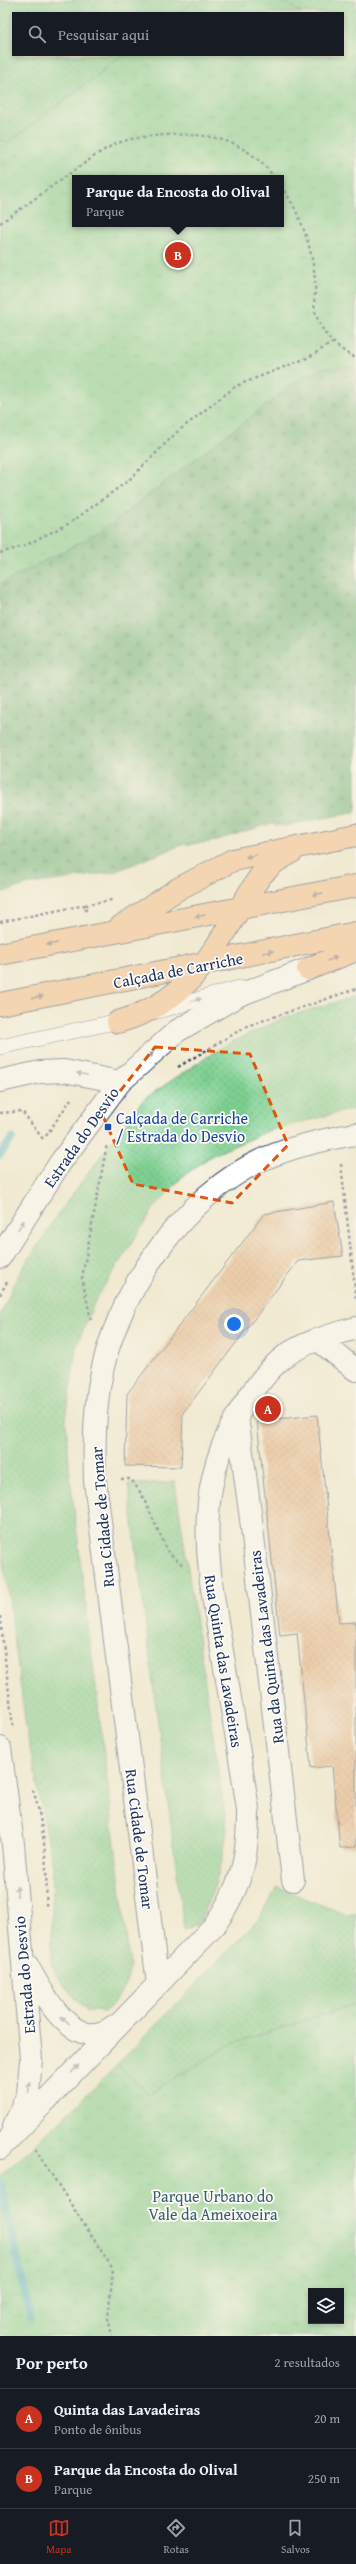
<!DOCTYPE html>
<html lang="pt">
<meta charset="utf-8">
<style>
body{margin:0;font-family:"Gentium Book Plus",serif;background:#242831;color:#f1f3f6}
.controls{position:absolute;right:12px;bottom:12px;display:grid;overflow:hidden;border-radius:0px;box-shadow:0 2px 6px #0003}
.controls button{width:36px;height:36px;display:grid;place-items:center;padding:0;border:0;border-bottom:1px solid #363941;background:#171b24;color:#f1f3f6;font:20px sans-serif}
.you{position:absolute;left:234px;top:1324px;width:14px;height:14px;margin:-10px;border:3px solid #fff;border-radius:50%;background:#1a73e8;box-shadow:0 0 0 6px #1a73e833}
.badge{display:grid;place-items:center;width:26px;height:26px;border-radius:50%;background:#c8321e;color:#fff;font-size:13px;font-weight:700}
.pin{position:absolute;translate:-50% -50%;border:2px solid #fff;box-shadow:0 1px 4px #0006}
.popup{position:absolute;left:72px;top:175px;width:212px;height:52px;box-sizing:border-box;display:grid;place-content:center;border-radius:0px;background:#171b24;filter:drop-shadow(0 1px 3px #0005);font-size:13px;white-space:nowrap;color:#9ea1a6}
.popup b{font-size:15px;color:#f1f3f6}
.popup::after{content:'';position:absolute;left:50%;top:100%;margin-left:-8px;border:8px solid transparent;border-top-color:#171b24}
.list{margin:0;padding:0;list-style:none}
h2{display:flex;justify-content:space-between;align-items:center;height:52px;margin:0;padding:0 16px;font-size:17px}
h2 small{font-size:13px;font-weight:400;color:#9ea1a6}
.list li{display:grid;grid-template-columns:26px 1fr auto;gap:12px;align-items:center;box-sizing:border-box;height:60px;padding:0 16px;border-top:1px solid #363941}
.list b{display:block;font-size:15px;white-space:nowrap}
.list p{margin:0;font-size:13px;white-space:nowrap;color:#9ea1a6}
.list em{font-size:13px;font-style:normal;color:#9ea1a6}
.icon{flex:none;width:22px;height:22px;fill:none;stroke:currentColor;stroke-width:2;stroke-linecap:round;stroke-linejoin:round}
.map{position:relative;flex:none;width:356px;height:2336px;overflow:hidden}
.search{position:absolute;background:#171b24;box-shadow:0 2px 6px #0003;left:12px;right:12px;top:12px;height:44px;display:flex;align-items:center;gap:10px;box-sizing:border-box;padding:0 14px;border-radius:0px;color:#9ea1a6;font-size:15px}
.sheet{height:172px;background:#171b24}
nav{display:flex;justify-content:space-around;align-items:center;box-sizing:border-box;height:56px;border-top:1px solid #363941;background:#171b24;font-size:11px;color:#9ea1a6}
nav a{display:grid;justify-items:center;gap:2px}
nav .on{color:#c8321e}
.map>svg:first-child{display:block}
.grass{fill:url(#grass-dots);stroke:#4c7f77}
.forest{fill:url(#forest-firs);stroke:#40706c}
.park{fill:url(#park-tufts);stroke:#4c7f77;fill-rule:evenodd}
.lines{fill:none;stroke-linecap:round;stroke-linejoin:round}
.stream{stroke:#49aec8;stroke-width:8}
.building{fill:url(#building-cross-hatch)}
.service-casing{stroke:#3b4b6f;stroke-width:16}
.minor-casing{stroke:#3b4b6f;stroke-width:24}
.trunk-casing{stroke:#3b4b6f;stroke-width:24}
.path{stroke:#3b4b6f;stroke-width:2.5;stroke-dasharray:3 3;stroke-linecap:butt}
.service{stroke:#fff;stroke-width:15}
.minor{stroke:#fff;stroke-width:22}
.trunk{stroke:#f8bd89;stroke-width:22}
.oneway{fill:#7e6f71}
.oneway2{fill:#8d97ae}
.marked{fill:none;stroke:#de5710;stroke-width:3;stroke-dasharray:8 5;stroke-linejoin:round}
.transit-dot{fill:#1a4fb4;stroke:#fdfcf7;stroke-width:1.5}
.labels{text-anchor:middle;dominant-baseline:central;stroke-width:3.5;stroke-linejoin:round;paint-order:stroke}
.street-label{font-size:16px;fill:#1b2f5e;stroke:#fdfcf7}
.transit-label{font-size:16px;fill:#164399;stroke:#fdfcf7;text-anchor:start}
.park-label{font-size:16px;fill:#385f6d;stroke:#fdfcf7}
</style>
<div class="map">
<svg width="356" height="2336" viewBox="0 0 356 2336">
<defs>
<pattern id="grass-dots" width="8" height="8" patternUnits="userSpaceOnUse"><rect width="8" height="8" fill="#7dcf90"/><path d="M2 2h.1M6 6h.1" fill="none" stroke="#66a879" stroke-width="1.8" stroke-linecap="round"/></pattern>
<pattern id="forest-firs" width="22" height="20" patternUnits="userSpaceOnUse"><rect width="22" height="20" fill="#66b27a"/><path d="M5 1l3.5 6h-7zM16 11l3.5 6h-7z" fill="#539167"/></pattern>
<pattern id="park-tufts" width="24" height="20" patternUnits="userSpaceOnUse"><rect width="24" height="20" fill="#7dcf90"/><path d="M3 7l-1-3M5 7V3M7 7l1-3M15 17l-1-3M17 17v-4M19 17l1-3" fill="none" stroke="#66a879"/></pattern>
<pattern id="building-cross-hatch" width="8" height="8" patternUnits="userSpaceOnUse"><rect width="8" height="8" fill="#e7ab79"/><path d="M0 0l8 8M0 8l8-8" fill="none" stroke="#ba8c66"/></pattern>
</defs>
<rect width="100%" height="100%" fill="#fdfcf7"/>
<filter id="ink" filterUnits="userSpaceOnUse"><feTurbulence type="fractalNoise" baseFrequency=".025" numOctaves="2"/><feDisplacementMap in="SourceGraphic" scale="8" xChannelSelector="R" yChannelSelector="G"/><feConvolveMatrix kernelMatrix="1 2 1 2 8 2 1 2 1" color-interpolation-filters="sRGB"/></filter>
<filter id="wash" filterUnits="userSpaceOnUse"><feTurbulence type="fractalNoise" baseFrequency=".012" numOctaves="4" result="noise"/><feDisplacementMap in="SourceGraphic" scale="16" xChannelSelector="R" yChannelSelector="G"/><feGaussianBlur stdDeviation="0.9" result="paint"/><feColorMatrix in="noise" values="0 0 0 0 0 0 0 0 0 0 0 0 0 0 0 0 0 1.4 0 .05"/><feComposite in="paint" operator="in"/></filter>
<g filter="url(#wash)">
<rect width="100%" height="100%" fill="#f1ead1"/>
<path class="grass" d="M0,0H196L179,13H13V55H124L8,143L0,139Z
M278,0H356V41L343,34V13H302Z
M356,996V1108L268,1131L211,1156L182,1177L152,1211L95,1301L76,1348L66,1420L70,1476L130,1966C127,1986 119,1998 105,2012L87,2011L63,1985L51,1963L53,1866L26,1728L0,1532V1316L17,1277L67,1201L144,1099L223,1046L286,1017Z
M175,1482L227,1828C223,1867 215,1889 198,1924L184,1930L128,1484Z
M277,1887L347,1915L356,1913V2004L232,2044L148,2094L117,2065L258,1920Z"/>
<path class="forest" d="M350,366L356,367V812L284,826L270,824L210,842L182,845L114,872L26,885L0,893V584L98,533L296,382L322,368Z"/>
<path class="park" d="M196,0H278L302,13H179Z
M343,34L356,41V367L322,368L296,382L98,533L0,584V139L8,143L124,55H343ZM75,178H281V224H75Z
M356,2004V2336H0V2176L46,2135L117,2065L148,2094L232,2044ZM311,2291H341V2321H311Z"/>
<g class="lines">
<path class="stream" d="M0,1155L12,1138
M1,2185L31,2319"/>
</g>
<g id="blocks">
<path class="building" d="M334,1202L343,1256L298,1261L183,1413L181,1467L125,1466L127,1394L264,1214Z
M317,1415L339,1623L356,1622V1847L340,1848L332,1766L311,1768L297,1633L280,1635L257,1421Z"/>
</g>
</g>
<g filter="url(#ink)">
<use href="#blocks" fill-opacity="0" stroke="#3b4b6f" stroke-width="1"/>
<g class="lines">
<defs>
<path id="service" d="M158,1011L239,988
M0,1047L128,1019"/>
<path id="minor" d="M0,1081L40,1072L64,1071L120,1082
M0,1257L60,1163L120,1082L177,1031L239,995L308,969
M317,1339L356,1370
M237,1416L251,1519L293,1880
M0,1748L13,1844L31,2059L28,2094L14,2126
M27,1965C42,1992 74,2057 114,2026
M158,1984L95,1481C94,1448 94,1415 100,1382C114,1296 184,1193 266,1158C295,1146 325,1139 356,1134
M0,2148L215,1925C243,1882 248,1859 248,1809C240,1758 232,1708 223,1657C208,1566 190,1489 243,1406C253,1391 265,1373 279,1361C298,1343 332,1335 356,1328"/>
<path id="trunk" d="M120,927L178,889L233,860L356,835
M0,954L356,886
M308,969L356,950
M0,1004L356,933
M118,1022C199,999 217,940 261,875L275,862L293,851"/>
</defs>
<use href="#service" class="service-casing"/>
<use href="#minor" class="minor-casing"/>
<use href="#trunk" class="trunk-casing"/>
<path class="path" d="M281,186C300,211 313,250 315,281C316,292 312,307 317,317C324,337 338,349 356,358
M0,223C27,205 53,185 79,167C92,158 106,147 121,142C135,137 150,136 165,135C211,132 246,140 275,178
M0,553L24,546L70,523L129,480L177,432L236,386L307,358L332,343
M85,905L112,900
M0,922L85,905L86,912
M178,1067L247,1026L356,989
M0,1113L22,1111L43,1139
M46,1136L71,1099
M341,1164L356,1298
M0,1295L7,1282
M91,1320L82,1278L107,1144
M121,1479H131L142,1495L168,1552L184,1566
M0,1616L13,1727
M33,1790C44,1823 48,1872 46,1906
M35,2149L113,2269L108,2318L112,2336"/>
<use href="#service" class="service"/>
<use href="#minor" class="minor"/>
<use href="#trunk" class="trunk"/>
</g>
<defs><path id="oneway-solid" d="M-6-.8H1V-3.2L6.5 0L1 3.2V.8H-6Z"/></defs>
<g class="oneway">
<use href="#oneway-solid" transform="translate(251 856) rotate(166)"/>
<use href="#oneway-solid" transform="translate(318 894) rotate(169)"/>
<use href="#oneway-solid" transform="translate(200 916) rotate(169)"/>
<use href="#oneway-solid" transform="translate(52 944) rotate(169)"/>
<use href="#oneway-solid" transform="translate(268 952) rotate(-12)"/>
<use href="#oneway-solid" transform="translate(332 959) rotate(-22)"/>
<use href="#oneway-solid" transform="translate(38 997) rotate(-11)"/>
</g>
<g class="oneway2">
<use href="#oneway-solid" transform="translate(196 1000) rotate(-16)"/>
<use href="#oneway-solid" transform="translate(149 1056) rotate(-42)"/>
<use href="#oneway-solid" transform="translate(82 1074) rotate(-168)"/>
<use href="#oneway-solid" transform="translate(21 1225) rotate(-57)"/>
<use href="#oneway-solid" transform="translate(17 1891) rotate(-95)"/>
<use href="#oneway-solid" transform="translate(65 2020) rotate(-139)"/>
<use href="#oneway-solid" transform="translate(75 2069) rotate(-46)"/>
<use href="#oneway-solid" transform="translate(29 2087) rotate(-85)"/>
</g>
</g>
<path d="M0 0H356V2336H0ZM155,1047L250,1054L288,1145L232,1203L133,1184L102,1114Z" fill="#f1ead1" fill-opacity=".55" fill-rule="evenodd"/>
<path class="marked" d="M155,1047L250,1054L288,1145L232,1203L133,1184L102,1114Z"/>
<rect class="transit-dot" x="104" y="1123" width="8" height="8" rx="2"/>
<g class="labels">
<g class="street-label">
<text transform="translate(178 970) rotate(-11)">Calçada de Carriche</text>
<text transform="translate(81 1137) rotate(-55)">Estrada do Desvio</text>
<text transform="translate(102 1517) rotate(-95)">Rua Cidade de Tomar</text>
<text transform="translate(266 1647) rotate(-97)">Rua da Quinta das Lavadeiras</text>
<text transform="translate(224 1661) rotate(81)">Rua Quinta das Lavadeiras</text>
<text transform="translate(140 1839) rotate(83)">Rua Cidade de Tomar</text>
<text transform="translate(24 1975) rotate(-95)">Estrada do Desvio</text>
</g>
<g class="transit-label">
<text x="116" y="1118">Calçada de Carriche<tspan x="116" dy="18">/ Estrada do Desvio</tspan></text>
</g>
<g class="park-label">
<text x="213" y="2196">Parque Urbano do<tspan x="213" dy="18">Vale da Ameixoeira</tspan></text>
</g>
</g>
</svg>
<div class="controls">
<button><svg class="icon" aria-label="layers" viewBox="0 0 24 24"><path d="M12 4l9 5-9 5-9-5zM3 14l9 5 9-5"/></svg></button>
</div>
<div class="you"></div>
<div class="pin badge" style="left:268px;top:1409px">A</div>
<div class="pin badge" style="left:178px;top:255px">B</div>
<div class="popup"><b>Parque da Encosta do Olival</b>Parque</div>
<div class="search"><svg class="icon" aria-label="search" viewBox="0 0 24 24"><circle cx="10" cy="10" r="6"/><path d="M15 15l6 6"/></svg>Pesquisar aqui</div>
</div>
<section class="sheet">
<h2>Por perto<small>2 resultados</small></h2>
<ul class="list">
<li><span class="badge">A</span><div><b>Quinta das Lavadeiras</b><p>Ponto de ônibus</p></div><em>20 m</em></li>
<li><span class="badge">B</span><div><b>Parque da Encosta do Olival</b><p>Parque</p></div><em>250 m</em></li>
</ul>
</section>
<nav>
<a class="on"><svg class="icon" aria-label="map" viewBox="0 0 24 24"><path d="M3 6l6-2 6 2 6-2v14l-6 2-6-2-6 2zM9 4v14M15 6v14"/></svg>Mapa</a>
<a><svg class="icon" aria-label="directions" viewBox="0 0 24 24"><path d="M12 3l9 9-9 9-9-9zM9 14v-3h6M13 9l2 2-2 2"/></svg>Rotas</a>
<a><svg class="icon" aria-label="saved" viewBox="0 0 24 24"><path d="M7 4h10v16l-5-4-5 4z"/></svg>Salvos</a>
</nav>
